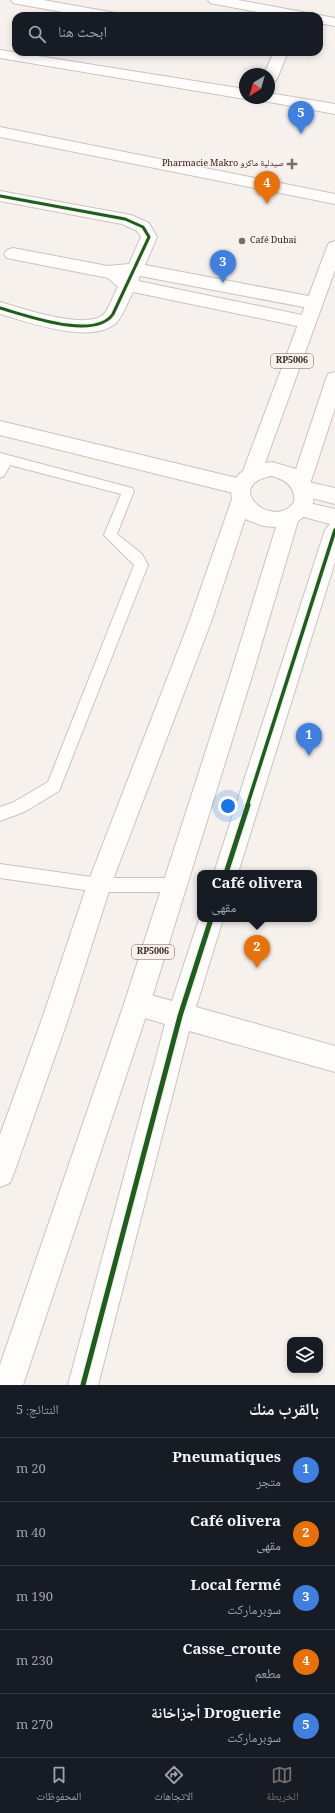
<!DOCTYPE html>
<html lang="ar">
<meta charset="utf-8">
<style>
body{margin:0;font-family:Georgia,"Noto Naskh Arabic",serif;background:#242831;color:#f1f3f6;direction:rtl}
.controls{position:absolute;right:12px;bottom:12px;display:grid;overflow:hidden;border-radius:8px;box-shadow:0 2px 6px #0003}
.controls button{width:36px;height:36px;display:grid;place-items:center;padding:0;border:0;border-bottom:1px solid #363941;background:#171b24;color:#f1f3f6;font:20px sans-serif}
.compass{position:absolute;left:239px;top:68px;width:36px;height:36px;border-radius:50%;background:#171b24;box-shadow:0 2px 6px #0003;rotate:217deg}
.you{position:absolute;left:228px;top:806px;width:14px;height:14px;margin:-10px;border:3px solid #fff;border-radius:50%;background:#1a73e8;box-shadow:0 0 0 6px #1a73e833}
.badge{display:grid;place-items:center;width:26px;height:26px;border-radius:50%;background:#736f6c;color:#fff;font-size:13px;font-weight:700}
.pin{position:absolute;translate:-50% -33px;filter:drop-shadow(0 1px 2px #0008)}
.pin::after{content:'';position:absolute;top:21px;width:14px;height:12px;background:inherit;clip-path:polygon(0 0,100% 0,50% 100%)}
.popup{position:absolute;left:197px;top:870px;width:120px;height:52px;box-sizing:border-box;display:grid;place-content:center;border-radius:8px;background:#171b24;filter:drop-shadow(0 1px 3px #0005);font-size:13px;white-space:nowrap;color:#9ea1a6}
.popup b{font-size:15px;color:#f1f3f6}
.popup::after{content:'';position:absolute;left:50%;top:100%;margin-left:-8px;border:8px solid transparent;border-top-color:#171b24}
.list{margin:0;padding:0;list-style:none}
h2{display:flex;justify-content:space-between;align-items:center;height:52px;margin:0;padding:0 16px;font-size:17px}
h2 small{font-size:13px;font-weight:400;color:#9ea1a6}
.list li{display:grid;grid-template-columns:26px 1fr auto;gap:12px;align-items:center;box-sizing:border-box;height:64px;padding:0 16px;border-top:1px solid #363941}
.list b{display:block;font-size:15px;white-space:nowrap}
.list p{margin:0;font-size:13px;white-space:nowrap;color:#9ea1a6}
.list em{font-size:13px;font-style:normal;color:#9ea1a6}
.icon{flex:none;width:22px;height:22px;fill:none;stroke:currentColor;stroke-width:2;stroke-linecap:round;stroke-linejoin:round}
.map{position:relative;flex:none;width:335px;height:1385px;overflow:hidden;direction:ltr}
.search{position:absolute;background:#171b24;box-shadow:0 2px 6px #0003;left:12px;right:12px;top:12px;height:44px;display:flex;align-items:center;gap:10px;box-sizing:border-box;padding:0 14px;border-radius:12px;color:#9ea1a6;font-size:15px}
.sheet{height:372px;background:#171b24}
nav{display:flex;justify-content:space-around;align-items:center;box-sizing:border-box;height:56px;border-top:1px solid #363941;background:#171b24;font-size:11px;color:#9ea1a6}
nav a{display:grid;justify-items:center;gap:2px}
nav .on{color:#736f6c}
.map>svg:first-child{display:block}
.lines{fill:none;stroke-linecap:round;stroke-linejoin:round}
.service-casing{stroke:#c8c4c1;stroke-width:2}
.minor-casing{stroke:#c8c4c1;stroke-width:2}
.primary-casing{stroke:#c8c4c1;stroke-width:2}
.service{fill:#fefdfc;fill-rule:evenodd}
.minor{fill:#fefdfc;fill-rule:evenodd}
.primary{fill:#fefdfc;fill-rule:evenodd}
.cycleway-far2-casing{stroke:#faf0e9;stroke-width:5}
.cycleway-far1-casing{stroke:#faf0e9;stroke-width:6}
.cycleway-casing{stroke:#faf0e9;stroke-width:8}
.cycleway-far2{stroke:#1b5e20;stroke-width:3}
.cycleway-far1{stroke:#1b5e20;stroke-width:3.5}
.cycleway{stroke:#1b5e20;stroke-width:5}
.poi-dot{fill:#736f6c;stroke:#faf0e9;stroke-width:1.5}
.labels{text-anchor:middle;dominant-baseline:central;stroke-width:3;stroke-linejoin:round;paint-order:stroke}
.far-poi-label{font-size:9px;fill:#2d2926;stroke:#faf0e9;text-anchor:end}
.shield{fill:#faf0e9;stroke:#6a6560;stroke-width:1}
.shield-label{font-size:9px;font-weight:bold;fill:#2d2926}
</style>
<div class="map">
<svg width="335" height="1385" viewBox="0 0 335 1385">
<rect width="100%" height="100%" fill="#f6f1ed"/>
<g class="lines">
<defs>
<path id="service" d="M0,453L132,488L134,491L117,534L142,554L148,565L59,791L24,812L0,821V807L14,802L48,782L134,565L104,535L121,494L10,465L4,476L0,478Z
M0,864L99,878H174L179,880L182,885L179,890L174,892H99L0,878Z"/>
<path id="minor" d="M11,0H43L110,12L115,13L117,16H85L18,4L13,3Z
M208,0H238L303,12L308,13L310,16H279L215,4L210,3Z
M319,15L335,18V26L319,23V16H314Z
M0,50L245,89V98H247L245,99L0,58Z
M274,52H288L277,79L274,82L269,84V74H264Z
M269,93L335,104V114L264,101L261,98H269Z
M0,127L335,194V204L0,137Z
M0,191L131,215L149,223L157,237L145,265L314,297L320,299L323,303L320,307L314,309L140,276L138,281L307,316L313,318L316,322L313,326L307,328L133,292C128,301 124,314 117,322C93,346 28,322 0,314V302C22,308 86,331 104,314C109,309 114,293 118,287L108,278L7,258L4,254L7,250L13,248L108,266L129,264L141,237L137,231L122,224L0,201Z
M0,421L241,479L248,482L251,487L248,492L241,495L0,435Z
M304,481L335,488V504L297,494L294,489L297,484Z
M300,501L335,509V562L238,873H214L325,530L330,524L293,514L290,509L293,504Z
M200,916V919H223L196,1007L335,1046V1072L189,1031L98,1385H68L165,1024L128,1013L124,1004L128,995L137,991L172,1001Z"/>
<path id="primary" d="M335,241V270L265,463L272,462L296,469L326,379L328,374L335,372V408L310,484C318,499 312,512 298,521L253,673L150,1004L23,1385H0V1365L124,1004L231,673L276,527L263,526L245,519L211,622L111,885L68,1019L14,1173L10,1183L0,1187V1135L42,1019L87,885L189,622L232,499C229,490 235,476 243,471L327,247L329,243ZM272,476C286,480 296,487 294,502C274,532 220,485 272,476Z"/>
</defs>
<use href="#service" class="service-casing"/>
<use href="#minor" class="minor-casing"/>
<use href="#primary" class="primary-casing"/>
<use href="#service" class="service"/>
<use href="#minor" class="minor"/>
<use href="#primary" class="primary"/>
<defs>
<path id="cycleway-far2" d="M0,196L125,219L143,227L149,237L113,314C95,341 25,315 0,308"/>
<path id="cycleway-far1" d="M247,806L335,530"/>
<path id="cycleway" d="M226,873L248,805
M83,1385L180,1016L211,919"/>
</defs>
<use href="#cycleway-far2" class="cycleway-far2-casing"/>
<use href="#cycleway-far1" class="cycleway-far1-casing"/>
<use href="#cycleway" class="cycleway-casing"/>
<use href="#cycleway-far2" class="cycleway-far2"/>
<use href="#cycleway-far1" class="cycleway-far1"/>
<use href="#cycleway" class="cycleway"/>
</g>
<g class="poi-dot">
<path d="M290 158h4v4h4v4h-4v4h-4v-4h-4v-4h4z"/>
<circle cx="242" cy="241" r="4"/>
</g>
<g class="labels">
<g class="far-poi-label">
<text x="284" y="164">Pharmacie Makro صيدلية ماكرو</text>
<text x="250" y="241" text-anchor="start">Café Dubai</text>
</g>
<g class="shield">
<rect x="271" y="354" width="42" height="14" rx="3"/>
<rect x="132" y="945" width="42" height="14" rx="3"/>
</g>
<g class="shield-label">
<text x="292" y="361">RP5006</text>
<text x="153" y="952">RP5006</text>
</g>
</g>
</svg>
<div class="controls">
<button><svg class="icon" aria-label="layers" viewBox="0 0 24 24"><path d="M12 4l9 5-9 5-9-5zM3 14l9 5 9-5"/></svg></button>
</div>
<svg class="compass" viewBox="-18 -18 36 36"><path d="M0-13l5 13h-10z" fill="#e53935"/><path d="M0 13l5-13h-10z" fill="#9ea1a6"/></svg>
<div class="you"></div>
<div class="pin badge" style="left:309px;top:756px;background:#3f7fe0">1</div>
<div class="pin badge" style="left:257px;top:968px;background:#e8710a">2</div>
<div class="popup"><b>Café olivera</b>مقهى</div>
<div class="pin badge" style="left:223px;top:283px;background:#3f7fe0">3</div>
<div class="pin badge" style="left:267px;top:204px;background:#e8710a">4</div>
<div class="pin badge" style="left:301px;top:134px;background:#3f7fe0">5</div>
<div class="search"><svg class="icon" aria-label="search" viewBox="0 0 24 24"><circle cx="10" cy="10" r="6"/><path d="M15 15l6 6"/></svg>ابحث هنا</div>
</div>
<section class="sheet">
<h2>بالقرب منك<small>النتائج: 5</small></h2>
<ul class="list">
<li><span class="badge" style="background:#3f7fe0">1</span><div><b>Pneumatiques</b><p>متجر</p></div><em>20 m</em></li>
<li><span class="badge" style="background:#e8710a">2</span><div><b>Café olivera</b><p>مقهى</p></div><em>40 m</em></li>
<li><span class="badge" style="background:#3f7fe0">3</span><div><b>Local fermé</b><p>سوبرماركت</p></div><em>190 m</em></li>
<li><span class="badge" style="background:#e8710a">4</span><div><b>Casse_croute</b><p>مطعم</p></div><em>230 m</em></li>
<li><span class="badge" style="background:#3f7fe0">5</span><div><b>Droguerie أجزاخانة</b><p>سوبرماركت</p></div><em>270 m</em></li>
</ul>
</section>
<nav>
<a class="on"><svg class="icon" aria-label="map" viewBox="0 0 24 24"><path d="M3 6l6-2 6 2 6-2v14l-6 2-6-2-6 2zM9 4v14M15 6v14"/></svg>الخريطة</a>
<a><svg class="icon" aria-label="directions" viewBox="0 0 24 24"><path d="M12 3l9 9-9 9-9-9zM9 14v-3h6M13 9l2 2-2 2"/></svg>الاتجاهات</a>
<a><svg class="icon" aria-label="saved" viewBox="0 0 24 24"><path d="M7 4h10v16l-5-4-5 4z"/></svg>المحفوظات</a>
</nav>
